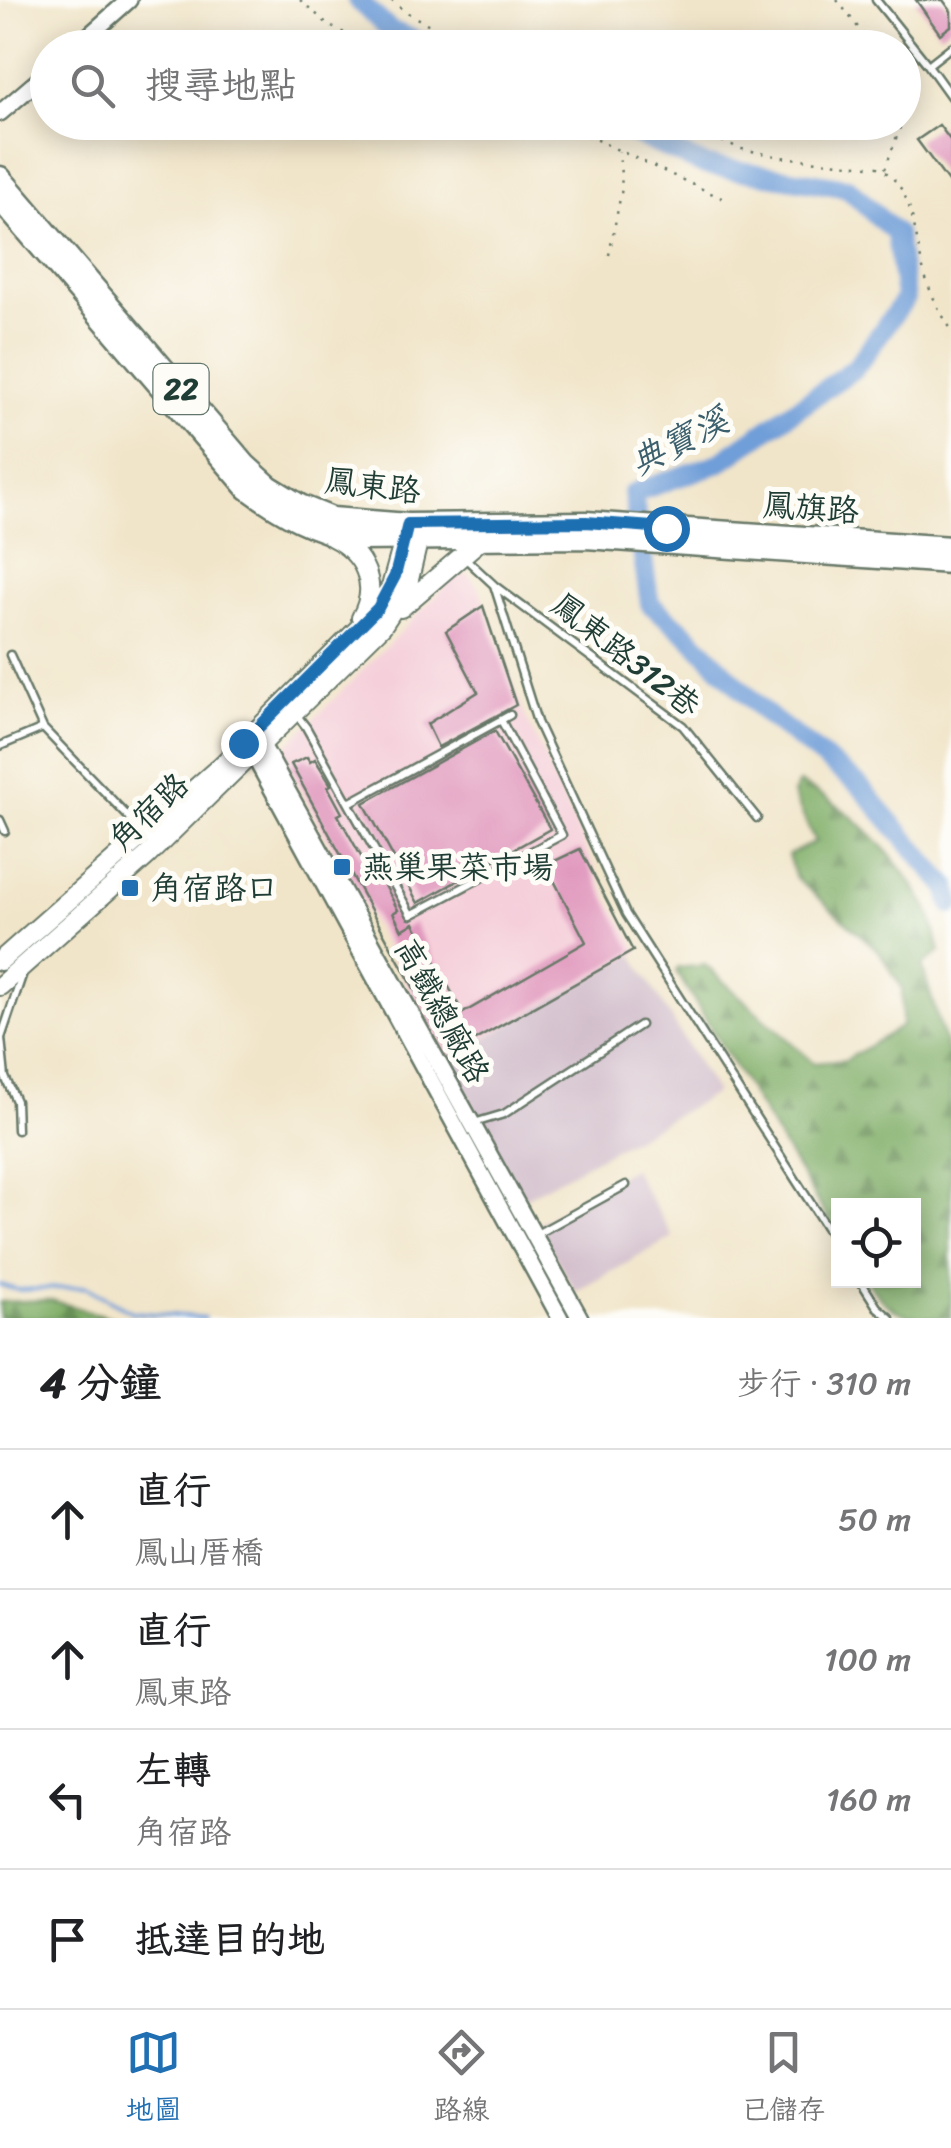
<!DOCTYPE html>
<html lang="zh-TW">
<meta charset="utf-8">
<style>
body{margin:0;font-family:Sriracha,"LXGW WenKai TC",sans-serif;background:#f2f2f2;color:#202124}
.controls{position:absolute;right:30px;bottom:30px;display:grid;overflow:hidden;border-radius:0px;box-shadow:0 5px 25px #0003}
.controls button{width:90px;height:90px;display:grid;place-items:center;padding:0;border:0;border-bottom:2px solid #e0e0e0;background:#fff;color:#202124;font:50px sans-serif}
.stop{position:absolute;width:30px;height:30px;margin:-22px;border:8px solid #1f6fb2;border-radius:50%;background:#fff}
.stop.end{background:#1f6fb2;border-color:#fff;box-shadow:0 2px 10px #0008}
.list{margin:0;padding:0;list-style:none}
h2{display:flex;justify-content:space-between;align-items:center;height:130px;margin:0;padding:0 40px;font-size:42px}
h2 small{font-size:32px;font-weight:400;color:#757577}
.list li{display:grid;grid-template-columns:65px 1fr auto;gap:30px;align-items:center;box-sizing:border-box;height:140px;padding:0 40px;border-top:2px solid #e0e0e0}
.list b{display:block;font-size:38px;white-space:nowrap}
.list p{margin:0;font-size:32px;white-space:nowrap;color:#757577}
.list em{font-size:32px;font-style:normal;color:#757577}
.icon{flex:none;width:55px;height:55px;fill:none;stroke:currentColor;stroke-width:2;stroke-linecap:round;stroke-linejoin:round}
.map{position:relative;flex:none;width:951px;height:1318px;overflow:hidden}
.search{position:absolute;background:#fff;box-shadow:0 5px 25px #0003;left:30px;right:30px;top:30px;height:110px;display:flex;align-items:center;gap:25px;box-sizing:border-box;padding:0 35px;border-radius:55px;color:#757577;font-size:38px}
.sheet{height:690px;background:#fff}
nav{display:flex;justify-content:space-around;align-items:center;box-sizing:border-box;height:140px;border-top:2px solid #e0e0e0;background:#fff;font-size:28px;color:#757577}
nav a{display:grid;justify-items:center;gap:5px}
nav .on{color:#1f6fb2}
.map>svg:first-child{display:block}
.built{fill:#f5cfda}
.industrial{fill:#d1bdcb}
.forest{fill:url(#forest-firs);stroke:#50764e;stroke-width:2.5}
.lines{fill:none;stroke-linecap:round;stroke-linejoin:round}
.stream{stroke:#6f9ed8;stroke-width:4}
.river{stroke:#6f9ed8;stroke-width:20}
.building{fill:#e199be}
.service-casing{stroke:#687868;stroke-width:11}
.tertiary-casing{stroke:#687868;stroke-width:20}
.secondary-casing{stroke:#687868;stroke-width:22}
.primary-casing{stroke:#687868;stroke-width:25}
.path{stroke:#687868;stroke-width:2.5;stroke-dasharray:2.5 8;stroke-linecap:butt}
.service{stroke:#fff;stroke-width:6}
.tertiary{stroke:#fff;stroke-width:15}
.secondary{stroke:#fff;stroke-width:18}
.primary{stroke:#fff;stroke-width:20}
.route{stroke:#1f6fb2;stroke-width:12}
.poi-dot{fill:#1f6fb2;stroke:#fdfcf7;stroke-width:4}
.labels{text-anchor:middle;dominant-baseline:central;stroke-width:10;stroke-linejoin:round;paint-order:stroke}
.shield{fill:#fdfcf7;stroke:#62766e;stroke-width:2.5}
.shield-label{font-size:30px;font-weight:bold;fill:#1f3d34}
.street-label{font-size:32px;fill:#1f3d34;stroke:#fdfcf7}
.poi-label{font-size:32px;fill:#1f3d34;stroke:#fdfcf7;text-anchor:start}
.water-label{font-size:35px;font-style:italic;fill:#3b5f6d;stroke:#fdfcf7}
</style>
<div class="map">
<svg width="951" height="1318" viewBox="0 0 951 1318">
<defs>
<pattern id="forest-firs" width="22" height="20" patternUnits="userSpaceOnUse" patternTransform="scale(2.5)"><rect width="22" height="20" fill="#80ae68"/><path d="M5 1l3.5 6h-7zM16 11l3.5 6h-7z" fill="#688f56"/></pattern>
</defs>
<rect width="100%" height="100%" fill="#fdfcf7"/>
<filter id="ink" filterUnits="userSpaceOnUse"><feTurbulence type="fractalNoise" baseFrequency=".01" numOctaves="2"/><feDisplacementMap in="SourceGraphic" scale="20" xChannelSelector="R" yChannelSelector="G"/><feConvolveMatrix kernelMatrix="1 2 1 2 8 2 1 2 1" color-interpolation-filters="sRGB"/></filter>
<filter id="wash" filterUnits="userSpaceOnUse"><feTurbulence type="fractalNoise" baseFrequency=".0048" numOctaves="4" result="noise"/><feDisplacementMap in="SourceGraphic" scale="40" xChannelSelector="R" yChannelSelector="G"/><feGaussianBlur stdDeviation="2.25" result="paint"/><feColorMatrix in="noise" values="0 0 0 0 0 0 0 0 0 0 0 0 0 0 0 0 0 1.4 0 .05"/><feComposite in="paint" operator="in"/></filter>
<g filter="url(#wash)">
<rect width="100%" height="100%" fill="#f1e5c9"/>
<path class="built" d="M468,574L480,590L524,713L609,899L639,952L447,1059L280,753L454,578Z"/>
<path class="industrial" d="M633,955L716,1093L523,1199L448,1059Z
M632,1168L673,1237L576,1292L536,1225Z"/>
<path class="forest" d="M799,783C854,809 896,855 927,907C934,920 936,938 940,952L922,966L951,1063V1318C904,1318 894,1318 867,1281L914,1280V1206H838V1235L676,971L679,968L705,965L814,1063L846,1060L902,1026V988L880,952L795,877L788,855L815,842L793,794Z
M51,1300L112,1318H115H0V1302Z"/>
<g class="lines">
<path class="stream" d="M0,1285L18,1290L86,1287L132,1312L204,1318"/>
<path class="river" d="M357,0L390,30L434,48
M608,122L704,165L848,188L896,234L905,299L855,368L719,463L633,493L650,604L689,636L767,715L859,785L948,888L951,904"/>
</g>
<g id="blocks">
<path class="building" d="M916,0H943L951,11V26L940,34Z
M939,125L951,141V186L917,140Z
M483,606L516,705L438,747L427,724L478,692L446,631Z
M495,731L550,829L418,903L364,803Z
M307,757L310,762L315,759L331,785L328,787L342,813L338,815L376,883L382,880L398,910L393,913L402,930L414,923L463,1013L586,942L546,865L580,849L633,951L450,1054L291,764Z"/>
</g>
</g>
<g filter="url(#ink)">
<use href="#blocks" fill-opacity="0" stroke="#687868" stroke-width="2.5"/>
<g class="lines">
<defs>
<path id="service" d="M876,0L928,65
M951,47L928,65L951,97
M465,558L494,585L537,722L626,914L838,1246
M495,586L683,726L757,818
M10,655L43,728
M296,714L306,727L411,915L562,835L501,720
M0,746L43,728L142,831
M349,803L510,715
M0,820L5,831
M474,1123L504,1114L640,1025
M17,1130L16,1101L5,1077L1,1038L23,973
M535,1235L626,1185
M860,1280L877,1307L890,1318"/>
<path id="tertiary" d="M75,48L129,0
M0,113L48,72
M257,736L580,1318
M246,746L253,754L560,1318"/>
<path id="secondary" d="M332,537C364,553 380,585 361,618
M401,608L483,538
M0,961L223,764L370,617L391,587L407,529
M0,986L147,856L382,626L407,588L421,529"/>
<path id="primary" d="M0,177L246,465L269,486L300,505L332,518L408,524L586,522L951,547
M0,200L248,489C283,515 313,531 356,540L586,538L951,563"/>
</defs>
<use href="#service" class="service-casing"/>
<use href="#tertiary" class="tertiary-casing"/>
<use href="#secondary" class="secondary-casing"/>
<use href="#primary" class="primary-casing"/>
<path class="path" d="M300,0L330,26L375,48
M391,0C419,25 455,35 490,48
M837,0L874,48
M904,85L909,92L904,117
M558,122L728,201
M673,122L742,149L781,157L878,167C916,188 913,234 924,272C930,293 939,311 951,329
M885,169L902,122
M609,255L622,188L619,151"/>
<use href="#service" class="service"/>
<use href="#tertiary" class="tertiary"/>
<use href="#secondary" class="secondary"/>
<use href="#primary" class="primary"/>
</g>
</g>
<g class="lines" filter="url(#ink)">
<path class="route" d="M243,743L378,608L395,576L408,524L586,522L666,528"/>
</g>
<g class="poi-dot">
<rect x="332" y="857" width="20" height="20" rx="5"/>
<rect x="120" y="878" width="20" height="20" rx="5"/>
</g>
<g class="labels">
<rect class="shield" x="153.5" y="364" width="55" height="50" rx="8"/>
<g class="shield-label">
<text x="181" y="389">22</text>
</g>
<g class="street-label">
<text transform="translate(373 486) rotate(7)">鳳東路</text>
<text transform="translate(811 508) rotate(4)">鳳旗路</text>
<text transform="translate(626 655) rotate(38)">鳳東路312巷</text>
<text transform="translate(149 812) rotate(-44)">角宿路</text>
<text transform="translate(442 1011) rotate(61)">高鐵總廠路</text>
</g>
<g class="poi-label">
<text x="362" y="867">燕巢果菜市場</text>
<text x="150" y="888">角宿路口</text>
</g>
<g class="water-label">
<text transform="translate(679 441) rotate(-27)">典寶溪</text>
</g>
</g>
</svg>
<div class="controls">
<button><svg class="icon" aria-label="locate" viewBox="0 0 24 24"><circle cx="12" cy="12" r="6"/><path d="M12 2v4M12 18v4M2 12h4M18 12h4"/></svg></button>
</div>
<div class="stop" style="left:666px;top:528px"></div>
<div class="stop end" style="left:243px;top:743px"></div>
<div class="search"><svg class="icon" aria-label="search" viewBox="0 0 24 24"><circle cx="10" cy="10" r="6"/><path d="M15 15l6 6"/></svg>搜尋地點</div>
</div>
<section class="sheet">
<h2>4 分鐘<small>步行 · 310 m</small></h2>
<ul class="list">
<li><svg class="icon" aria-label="ahead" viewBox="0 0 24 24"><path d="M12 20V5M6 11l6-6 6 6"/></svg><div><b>直行</b><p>鳳山厝橋</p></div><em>50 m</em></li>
<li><svg class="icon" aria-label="ahead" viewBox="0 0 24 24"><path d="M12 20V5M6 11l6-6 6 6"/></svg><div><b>直行</b><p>鳳東路</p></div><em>100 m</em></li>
<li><svg class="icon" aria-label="left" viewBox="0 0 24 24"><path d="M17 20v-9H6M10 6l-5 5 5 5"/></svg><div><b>左轉</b><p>角宿路</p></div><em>160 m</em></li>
<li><svg class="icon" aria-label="arrive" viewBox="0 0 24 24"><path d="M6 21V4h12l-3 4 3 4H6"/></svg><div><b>抵達目的地</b></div></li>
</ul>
</section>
<nav>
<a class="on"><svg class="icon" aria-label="map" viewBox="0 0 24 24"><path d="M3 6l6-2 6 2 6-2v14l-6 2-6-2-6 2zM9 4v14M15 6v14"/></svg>地圖</a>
<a><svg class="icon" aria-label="directions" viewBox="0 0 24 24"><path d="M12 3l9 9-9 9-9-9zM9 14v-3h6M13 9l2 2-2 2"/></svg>路線</a>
<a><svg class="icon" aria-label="saved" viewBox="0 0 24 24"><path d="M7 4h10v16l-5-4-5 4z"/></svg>已儲存</a>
</nav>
